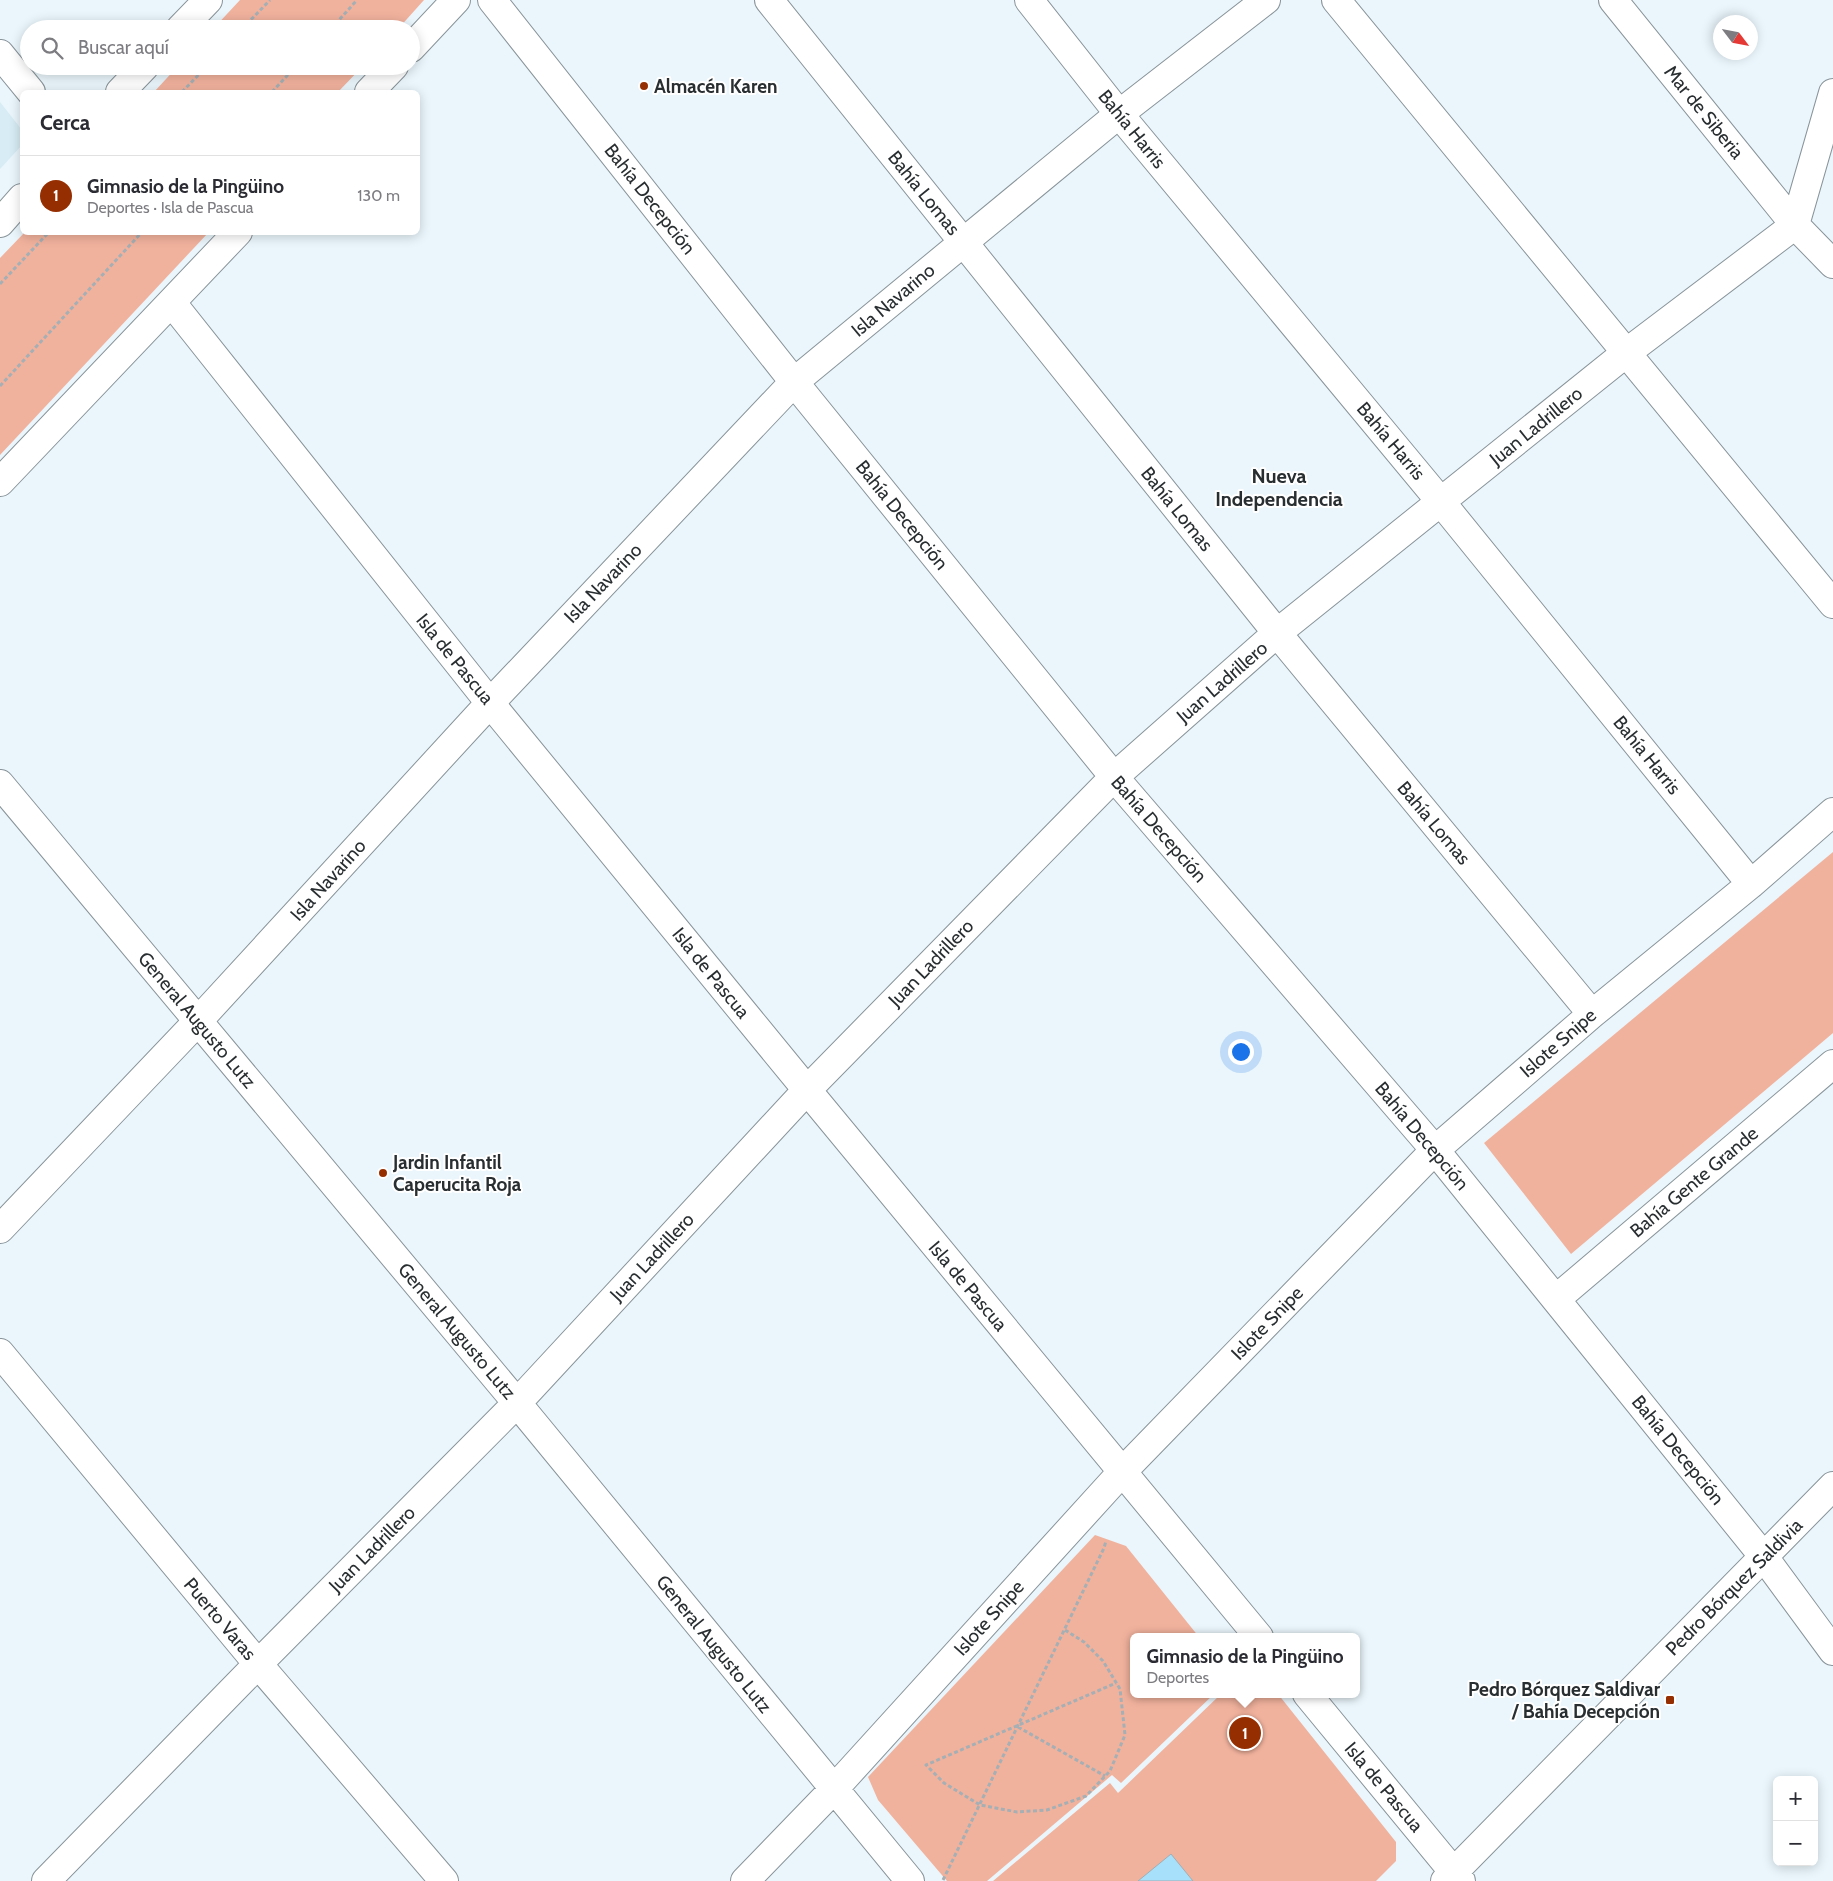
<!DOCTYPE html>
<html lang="es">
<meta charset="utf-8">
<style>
body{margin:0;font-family:Cabin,sans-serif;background:#f7f7f7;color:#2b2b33}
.controls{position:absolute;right:15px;bottom:15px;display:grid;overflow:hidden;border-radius:8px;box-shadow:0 2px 12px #0003}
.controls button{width:45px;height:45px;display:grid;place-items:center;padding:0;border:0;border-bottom:1px solid #e1e1e2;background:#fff;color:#2b2b33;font:25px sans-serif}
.compass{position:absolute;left:1713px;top:15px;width:45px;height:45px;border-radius:50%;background:#fff;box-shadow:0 2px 12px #0003;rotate:122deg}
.you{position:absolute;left:1240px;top:1051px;width:18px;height:18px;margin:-12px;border:4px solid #fff;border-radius:50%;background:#1a73e8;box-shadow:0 0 0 8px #1a73e833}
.badge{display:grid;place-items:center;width:32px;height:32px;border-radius:50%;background:#952f02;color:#fff;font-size:16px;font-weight:700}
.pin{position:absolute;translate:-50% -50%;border:2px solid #fff;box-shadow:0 1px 5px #0006}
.popup{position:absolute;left:1130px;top:1633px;width:230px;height:65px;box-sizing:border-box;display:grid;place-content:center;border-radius:8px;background:#fff;filter:drop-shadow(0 1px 4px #0005);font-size:16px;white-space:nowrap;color:#7c7c81}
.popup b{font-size:19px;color:#2b2b33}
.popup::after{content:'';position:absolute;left:50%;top:100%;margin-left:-10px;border:10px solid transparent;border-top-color:#fff}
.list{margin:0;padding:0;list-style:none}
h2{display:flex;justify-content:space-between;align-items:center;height:65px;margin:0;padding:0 20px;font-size:21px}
h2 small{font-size:16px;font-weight:400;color:#7c7c81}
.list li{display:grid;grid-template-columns:32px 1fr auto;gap:15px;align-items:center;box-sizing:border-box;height:80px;padding:0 20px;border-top:1px solid #e1e1e2}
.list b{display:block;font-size:19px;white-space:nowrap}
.list p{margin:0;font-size:16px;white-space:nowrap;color:#7c7c81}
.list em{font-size:16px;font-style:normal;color:#7c7c81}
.icon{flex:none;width:28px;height:28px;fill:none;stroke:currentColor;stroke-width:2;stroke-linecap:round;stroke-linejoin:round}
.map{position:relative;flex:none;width:1833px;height:1881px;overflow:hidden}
.search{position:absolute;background:#fff;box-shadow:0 2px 12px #0003;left:20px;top:20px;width:400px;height:55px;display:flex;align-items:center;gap:12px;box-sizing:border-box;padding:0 18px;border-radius:28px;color:#7c7c81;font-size:19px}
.panel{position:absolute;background:#fff;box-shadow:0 2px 12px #0003;left:20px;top:90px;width:400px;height:145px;border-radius:8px}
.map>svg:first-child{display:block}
.built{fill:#d7ecf5}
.green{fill:#f1b29d}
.building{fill:#a7e0fb;stroke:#a2adb2}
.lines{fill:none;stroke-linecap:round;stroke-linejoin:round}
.minor-casing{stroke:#89949a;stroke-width:30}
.major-casing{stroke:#89949a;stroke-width:30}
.path{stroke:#a6afb4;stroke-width:3;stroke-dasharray:4 2.5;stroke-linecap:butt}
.minor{stroke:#fff;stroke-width:28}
.major{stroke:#fff;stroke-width:28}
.poi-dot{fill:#952f02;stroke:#fff;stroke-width:2}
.labels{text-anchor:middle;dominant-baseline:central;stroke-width:4;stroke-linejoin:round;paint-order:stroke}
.poi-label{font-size:19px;font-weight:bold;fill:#292e30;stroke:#fff;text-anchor:start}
.street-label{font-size:19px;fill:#292e30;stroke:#fff}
.neighbourhood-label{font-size:20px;font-weight:bold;fill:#292e30;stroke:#fff}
</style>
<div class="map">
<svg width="1833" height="1881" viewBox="0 0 1833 1881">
<rect width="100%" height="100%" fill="#eaf6fc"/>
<path class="built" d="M0,102L22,130V145L0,169Z"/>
<path class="green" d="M240,0H424L398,29H213Z
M178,66H363L338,92H154Z
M24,233H208L0,455V258Z
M1833,852V1033L1571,1254L1484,1143Z
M1095,1535L1126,1546L1199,1637H1134V1694H1214L1121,1783L1112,1775L987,1881H947L878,1800L868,1777Z
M1221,1694H1278L1396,1842V1861L1376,1881H993L1110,1783L1118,1793Z"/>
<path class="building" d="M1171,1854L1193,1881H1138Z"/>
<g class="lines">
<defs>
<path id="minor" d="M492,0L794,382L1114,777L1435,1150L1764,1557L1833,1651
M769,0L1277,633L1592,1014
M1029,0L1119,114L1441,502L1751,884
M1336,0L1833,604
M1613,0L1795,225L1833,264
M0,54L31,92
M172,303L490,703L807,1090L1259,1637
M0,784L517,1403L910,1881
M0,1229L198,1021L490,703L794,382L1119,114L1266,0
M1556,1299L1833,1064
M0,1353L258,1664L444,1881
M1307,1694L1461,1881
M46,1881L258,1664L517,1403L807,1090L1114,777L1277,633L1626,353L1795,225L1833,93
M745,1881L834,1789L1122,1472L1435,1150L1592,1014L1751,884L1833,812
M1445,1881L1833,1486"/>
<path id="major" d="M180,29L208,0
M411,48L456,0
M120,92L145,66
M369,92L394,66
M0,223L22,198
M0,482L238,232"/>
</defs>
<use href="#minor" class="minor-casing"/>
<use href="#major" class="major-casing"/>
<path class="path" d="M242,29L270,0
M331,29L357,0
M182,92L207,66
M272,92L296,66
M0,284L49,232
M0,386L142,232
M1065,1630L1084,1642L1103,1661L1120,1689L1125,1735L1110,1771L1086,1796L1047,1810L1017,1812L980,1805L944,1783L926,1765L1116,1683
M1018,1727L1105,1776
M943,1880L1104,1548L1106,1541"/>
<use href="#minor" class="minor"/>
<use href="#major" class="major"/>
</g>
<g class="poi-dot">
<circle cx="644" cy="86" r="5"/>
<circle cx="383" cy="1173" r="5"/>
<rect x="1665" y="1695" width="10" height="10" rx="2.5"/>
</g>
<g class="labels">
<g class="poi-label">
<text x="654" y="86">Almacén Karen</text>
<text x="393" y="1162">Jardin Infantil<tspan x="393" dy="22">Caperucita Roja</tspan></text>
<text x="1660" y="1689" text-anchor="end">Pedro Bórquez Saldivar<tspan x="1660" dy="22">/ Bahía Decepción</tspan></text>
</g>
<g class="street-label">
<text transform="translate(1704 112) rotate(51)">Mar de Siberia</text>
<text transform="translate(1132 129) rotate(51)">Bahía Harris</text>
<text transform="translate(924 193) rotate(51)">Bahía Lomas</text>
<text transform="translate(650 199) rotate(52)">Bahía Decepción</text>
<text transform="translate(893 300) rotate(-40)">Isla Navarino</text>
<text transform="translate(1536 426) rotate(-39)">Juan Ladrillero</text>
<text transform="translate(1391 441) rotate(50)">Bahía Harris</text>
<text transform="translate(1177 509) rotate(51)">Bahía Lomas</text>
<text transform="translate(902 515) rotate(51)">Bahía Decepción</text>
<text transform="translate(603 583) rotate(-46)">Isla Navarino</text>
<text transform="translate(455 659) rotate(51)">Isla de Pascua</text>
<text transform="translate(1222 682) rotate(-41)">Juan Ladrillero</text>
<text transform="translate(1647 755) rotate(51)">Bahía Harris</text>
<text transform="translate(1434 823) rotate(50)">Bahía Lomas</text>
<text transform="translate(1159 829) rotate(49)">Bahía Decepción</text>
<text transform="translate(328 880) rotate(-48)">Isla Navarino</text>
<text transform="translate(931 963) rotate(-46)">Juan Ladrillero</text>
<text transform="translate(711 973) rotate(51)">Isla de Pascua</text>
<text transform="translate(197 1020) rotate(50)">General Augusto Lutz</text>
<text transform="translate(1558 1043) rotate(-41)">Islote Snipe</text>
<text transform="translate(1422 1136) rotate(50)">Bahía Decepción</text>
<text transform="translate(1694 1182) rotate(-40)">Bahía Gente Grande</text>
<text transform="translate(652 1257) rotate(-47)">Juan Ladrillero</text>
<text transform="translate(968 1286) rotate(50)">Isla de Pascua</text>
<text transform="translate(1267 1323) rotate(-46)">Islote Snipe</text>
<text transform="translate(457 1331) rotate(50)">General Augusto Lutz</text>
<text transform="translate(1678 1450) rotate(51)">Bahía Decepción</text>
<text transform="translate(372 1549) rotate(-45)">Juan Ladrillero</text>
<text transform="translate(1734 1587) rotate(-45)">Pedro Bórquez Saldivia</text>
<text transform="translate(989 1618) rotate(-48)">Islote Snipe</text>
<text transform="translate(220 1619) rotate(50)">Puerto Varas</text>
<text transform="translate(714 1644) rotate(51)">General Augusto Lutz</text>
<text transform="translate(1384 1787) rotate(50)">Isla de Pascua</text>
</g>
<g class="neighbourhood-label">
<text x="1279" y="476">Nueva<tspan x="1279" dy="23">Independencia</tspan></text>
</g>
</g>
</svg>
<div class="controls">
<button>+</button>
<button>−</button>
</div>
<svg class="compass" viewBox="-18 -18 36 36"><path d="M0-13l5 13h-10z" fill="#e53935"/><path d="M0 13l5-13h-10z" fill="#7c7c81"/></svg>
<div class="you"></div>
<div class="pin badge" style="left:1245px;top:1733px">1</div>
<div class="popup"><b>Gimnasio de la Pingüino</b>Deportes</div>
<div class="search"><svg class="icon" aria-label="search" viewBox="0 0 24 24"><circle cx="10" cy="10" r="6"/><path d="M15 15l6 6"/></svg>Buscar aquí</div>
<section class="panel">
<h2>Cerca<small></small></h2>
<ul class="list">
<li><span class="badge">1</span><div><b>Gimnasio de la Pingüino</b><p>Deportes · Isla de Pascua</p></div><em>130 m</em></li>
</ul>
</section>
</div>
